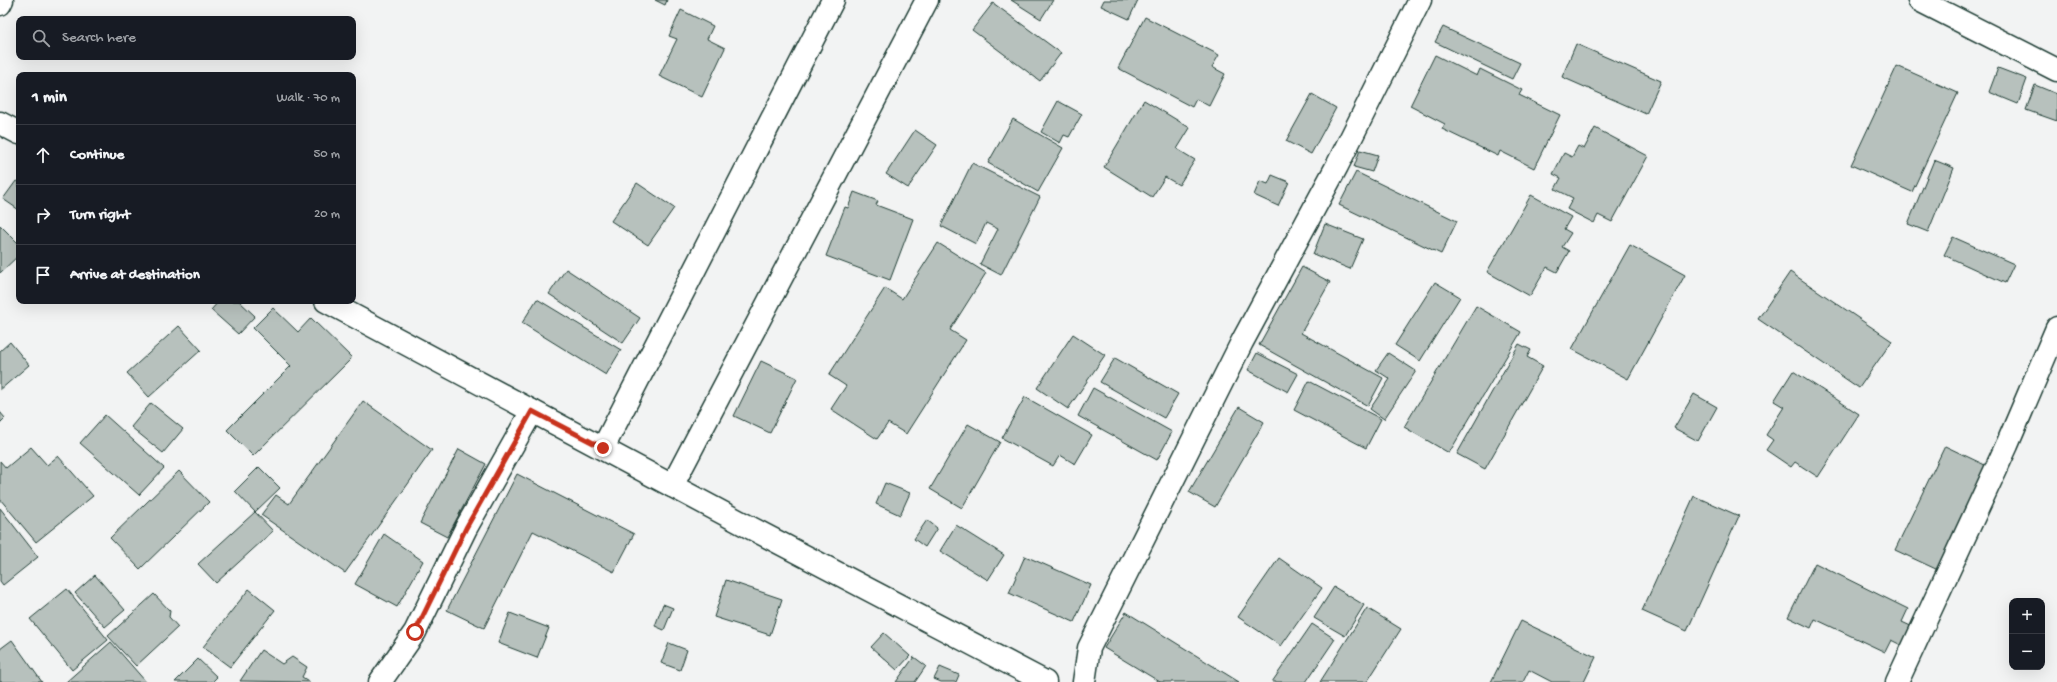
<!DOCTYPE html>
<meta charset="utf-8">
<style>
body{margin:0;font-family:"Gochi Hand",sans-serif;background:#242831;color:#f1f3f6}
.controls{position:absolute;right:12px;bottom:12px;display:grid;overflow:hidden;border-radius:8px;box-shadow:0 4px 16px #0002}
.controls button{width:36px;height:36px;display:grid;place-items:center;padding:0;border:0;border-bottom:1px solid #363941;background:#171b24;color:#f1f3f6;font:20px sans-serif}
.stop{position:absolute;width:12px;height:12px;margin:-9px;border:3px solid #c8321e;border-radius:50%;background:#fff}
.stop.end{background:#c8321e;border-color:#fff;box-shadow:0 1px 4px #0008}
.list{margin:0;padding:0;list-style:none}
h2{display:flex;justify-content:space-between;align-items:center;height:52px;margin:0;padding:0 16px;font-size:17px}
h2 small{font-size:13px;font-weight:400;color:#9ea1a6}
.list li{display:grid;grid-template-columns:26px 1fr auto;gap:12px;align-items:center;box-sizing:border-box;height:60px;padding:0 16px;border-top:1px solid #363941}
.list b{display:block;font-size:15px;white-space:nowrap}
.list em{font-size:13px;font-style:normal;color:#9ea1a6}
.icon{flex:none;width:22px;height:22px;fill:none;stroke:currentColor;stroke-width:2;stroke-linecap:round;stroke-linejoin:round}
.map{position:relative;flex:none;width:2057px;height:682px;overflow:hidden}
.search{position:absolute;background:#171b24;box-shadow:0 4px 16px #0002;left:16px;top:16px;width:340px;height:44px;display:flex;align-items:center;gap:10px;box-sizing:border-box;padding:0 14px;border-radius:8px;color:#9ea1a6;font-size:15px}
.panel{position:absolute;background:#171b24;box-shadow:0 4px 16px #0002;left:16px;top:72px;width:340px;height:232px;border-radius:8px}
.map>svg:first-child{display:block}
.building{fill:#b7c1bd;stroke:#1f3d34}
.lines{fill:none;stroke-linecap:round;stroke-linejoin:round}
.minor-casing{stroke:#1f3d34;stroke-width:25}
.tertiary-casing{stroke:#1f3d34;stroke-width:25}
.minor{stroke:#fff;stroke-width:22}
.tertiary{stroke:#fff;stroke-width:22}
.route{stroke:#c8321e;stroke-width:5}
</style>
<div class="map">
<svg width="2057" height="682" viewBox="0 0 2057 682">
<rect width="100%" height="100%" fill="#f2f3f3"/>
<filter id="ink" filterUnits="userSpaceOnUse"><feTurbulence type="fractalNoise" baseFrequency=".025" numOctaves="2"/><feDisplacementMap in="SourceGraphic" scale="8" xChannelSelector="R" yChannelSelector="G"/><feConvolveMatrix kernelMatrix="1 2 1 2 8 2 1 2 1" color-interpolation-filters="sRGB"/></filter>
<g filter="url(#ink)">
<path class="building" d="M655,0H667L665,5Z
M1011,0H1053L1041,19Z
M1104,0H1138L1129,19L1101,6Z
M993,3L1061,53L1040,81L972,30Z
M681,10L713,26L707,39L725,48L702,97L659,76L677,39L669,36Z
M1145,17L1219,55L1212,67L1225,74L1209,106L1196,99L1192,107L1118,68Z
M1443,27L1520,63L1512,79L1435,42Z
M1576,44L1661,81L1646,114L1562,77Z
M1435,55L1477,76L1480,69L1522,90L1519,95L1560,115L1534,168L1500,151L1498,156L1442,129L1445,124L1410,106Z
M1897,66L1958,93L1912,192L1851,165Z
M1998,68L2027,79L2018,104L1989,92Z
M2035,85L2057,94V121L2026,110Z
M1312,94L1336,108L1311,154L1286,141Z
M1144,100L1190,128L1177,149L1195,160L1179,185L1165,177L1152,197L1104,167Z
M1058,101L1082,114L1069,137L1064,135L1060,143L1041,132Z
M1013,119L1063,148L1038,192L988,163Z
M1595,128L1648,156L1612,222L1598,215L1594,223L1567,209L1573,198L1555,189L1561,178L1553,174L1564,153L1572,157L1578,146L1584,149Z
M915,130L937,145L908,188L886,174Z
M1360,150L1378,155L1372,172L1354,167Z
M1934,160L1954,168L1928,232L1908,224Z
M972,163L1040,197L1001,275L980,264L998,229L986,223L976,244L941,226Z
M1356,172L1457,221L1441,254L1339,205Z
M1272,175L1289,182L1278,206L1254,195L1260,181L1268,184Z
M16,181L19,182V210L3,199Z
M637,183L674,208L648,245L611,221Z
M854,192L878,201L876,205L913,219L890,280L826,256L845,207L848,208Z
M1531,195L1571,217L1564,229L1571,233L1562,247L1569,251L1557,272L1547,267L1530,296L1487,272Z
M1325,224L1363,239L1350,269L1313,254Z
M0,225L19,244V255L0,273Z
M1953,237L2014,264L2005,283L1944,255Z
M938,243L986,273L950,330L966,340L906,434L888,423L877,439L831,409L846,386L829,375L885,288L902,299Z
M1630,245L1685,275L1628,379L1572,349Z
M1302,267L1330,282L1301,333L1383,378L1368,406L1259,345Z
M566,269L640,318L623,343L549,294Z
M1790,272L1892,341L1859,388L1758,319Z
M1435,282L1460,297L1420,361L1395,345Z
M537,299L621,350L606,375L522,323Z
M219,301H239L255,316L238,334L211,310Z
M1476,306L1521,332L1449,453L1404,427Z
M273,308L298,332L311,318L352,358L253,456L227,430L291,366L253,328Z
M179,326L201,350L149,397L127,373Z
M1073,334L1105,355L1068,409L1037,388Z
M10,342L29,365L0,390V351Z
M1519,344L1531,350L1527,357L1543,366L1485,469L1457,454Z
M1257,353L1298,374L1288,392L1248,370Z
M1388,353L1416,371L1384,419L1370,409L1390,379L1376,370Z
M1115,358L1178,394L1164,418L1100,382Z
M761,361L797,378L770,433L734,416Z
M1793,371L1859,414L1818,477L1795,462L1791,467L1766,450L1773,440L1766,435L1784,407L1774,401Z
M1309,381L1381,419L1366,448L1294,410Z
M1093,388L1172,432L1157,460L1078,416Z
M1694,394L1717,407L1698,441L1674,428Z
M1025,397L1092,435L1075,464L1060,455L1053,466L1002,438Z
M363,401L432,450L345,573L261,515L276,495L289,504Z
M151,403L183,429L163,453L131,427Z
M1239,407L1264,422L1215,507L1189,492Z
M0,412L5,418L0,423Z
M105,415L164,468L139,495L80,443Z
M968,424L1000,442L962,508L930,489Z
M1945,446L1987,466L1938,570L1895,550Z
M31,447L47,465L58,456L93,496L36,542L0,499V461L6,468Z
M459,449L486,464L447,537L420,523Z
M259,467L280,488L255,512L235,491Z
M179,471L209,502L140,569L110,538Z
M517,474L634,534L614,572L533,531L484,628L447,610Z
M885,483L910,493L900,515L876,504Z
M1694,496L1739,516L1687,631L1642,611Z
M0,508L38,557L3,585L0,581Z
M255,512L273,531L216,583L198,564Z
M927,520L937,528L925,547L914,539Z
M956,525L1004,555L988,580L940,551Z
M384,534L423,561L397,607L355,584Z
M1025,556L1091,585L1074,622L1009,593Z
M1279,558L1322,588L1281,646L1238,617Z
M1815,563L1908,609L1902,622L1915,628L1905,647L1891,640L1885,652L1815,619L1811,628L1788,617Z
M95,575L125,610L105,627L75,593Z
M726,580L782,599L770,635L714,617Z
M1334,587L1364,605L1345,636L1314,618Z
M67,589L108,640L72,670L30,619Z
M249,589L275,610L230,667L203,647Z
M154,594L170,611L169,617L178,627L136,666L108,636Z
M663,604L673,608L664,630L655,626Z
M1367,608L1401,629L1367,682H1320Z
M1126,612L1168,638L1239,682H1160L1104,648Z
M510,613L549,628L537,658L498,643Z
M1521,621L1596,657L1584,682H1552L1529,670L1523,682H1491Z
M1312,624L1335,639L1306,682H1272Z
M884,633L910,656L897,670L871,647Z
M12,640L42,682H0V649Z
M111,642L146,682H66Z
M669,643L687,650L680,670L661,663Z
M261,650L282,664L292,657L307,667L302,677L310,682L240,681Z
M914,657L926,666L915,682H896Z
M198,659L217,677L212,682H175Z
M940,667L959,675L956,682H941L934,679Z"/>
<g class="lines">
<defs>
<path id="minor" d="M1919,0L2057,70
M0,4L2,0
M603,448L833,0
M672,486L927,0
M380,682L415,632L466,528L532,411
M1084,682L1089,648L1242,342L1337,166L1420,0
M1897,682L2007,445L2057,328"/>
<path id="tertiary" d="M0,123L19,133
M326,301L751,528L1045,682"/>
</defs>
<use href="#minor" class="minor-casing"/>
<use href="#tertiary" class="tertiary-casing"/>
<use href="#minor" class="minor"/>
<use href="#tertiary" class="tertiary"/>
</g>
</g>
<g class="lines" filter="url(#ink)">
<path class="route" d="M415,632L466,528L532,411L603,448"/>
</g>
</svg>
<div class="controls">
<button>+</button>
<button>−</button>
</div>
<div class="stop" style="left:415px;top:632px"></div>
<div class="stop end" style="left:603px;top:448px"></div>
<div class="search"><svg class="icon" aria-label="search" viewBox="0 0 24 24"><circle cx="10" cy="10" r="6"/><path d="M15 15l6 6"/></svg>Search here</div>
<section class="panel">
<h2>1 min<small>Walk · 70 m</small></h2>
<ul class="list">
<li><svg class="icon" aria-label="ahead" viewBox="0 0 24 24"><path d="M12 20V5M6 11l6-6 6 6"/></svg><div><b>Continue</b></div><em>50 m</em></li>
<li><svg class="icon" aria-label="right" viewBox="0 0 24 24"><path d="M7 20v-9h11M14 6l5 5-5 5"/></svg><div><b>Turn right</b></div><em>20 m</em></li>
<li><svg class="icon" aria-label="arrive" viewBox="0 0 24 24"><path d="M6 21V4h12l-3 4 3 4H6"/></svg><div><b>Arrive at destination</b></div></li>
</ul>
</section>
</div>
